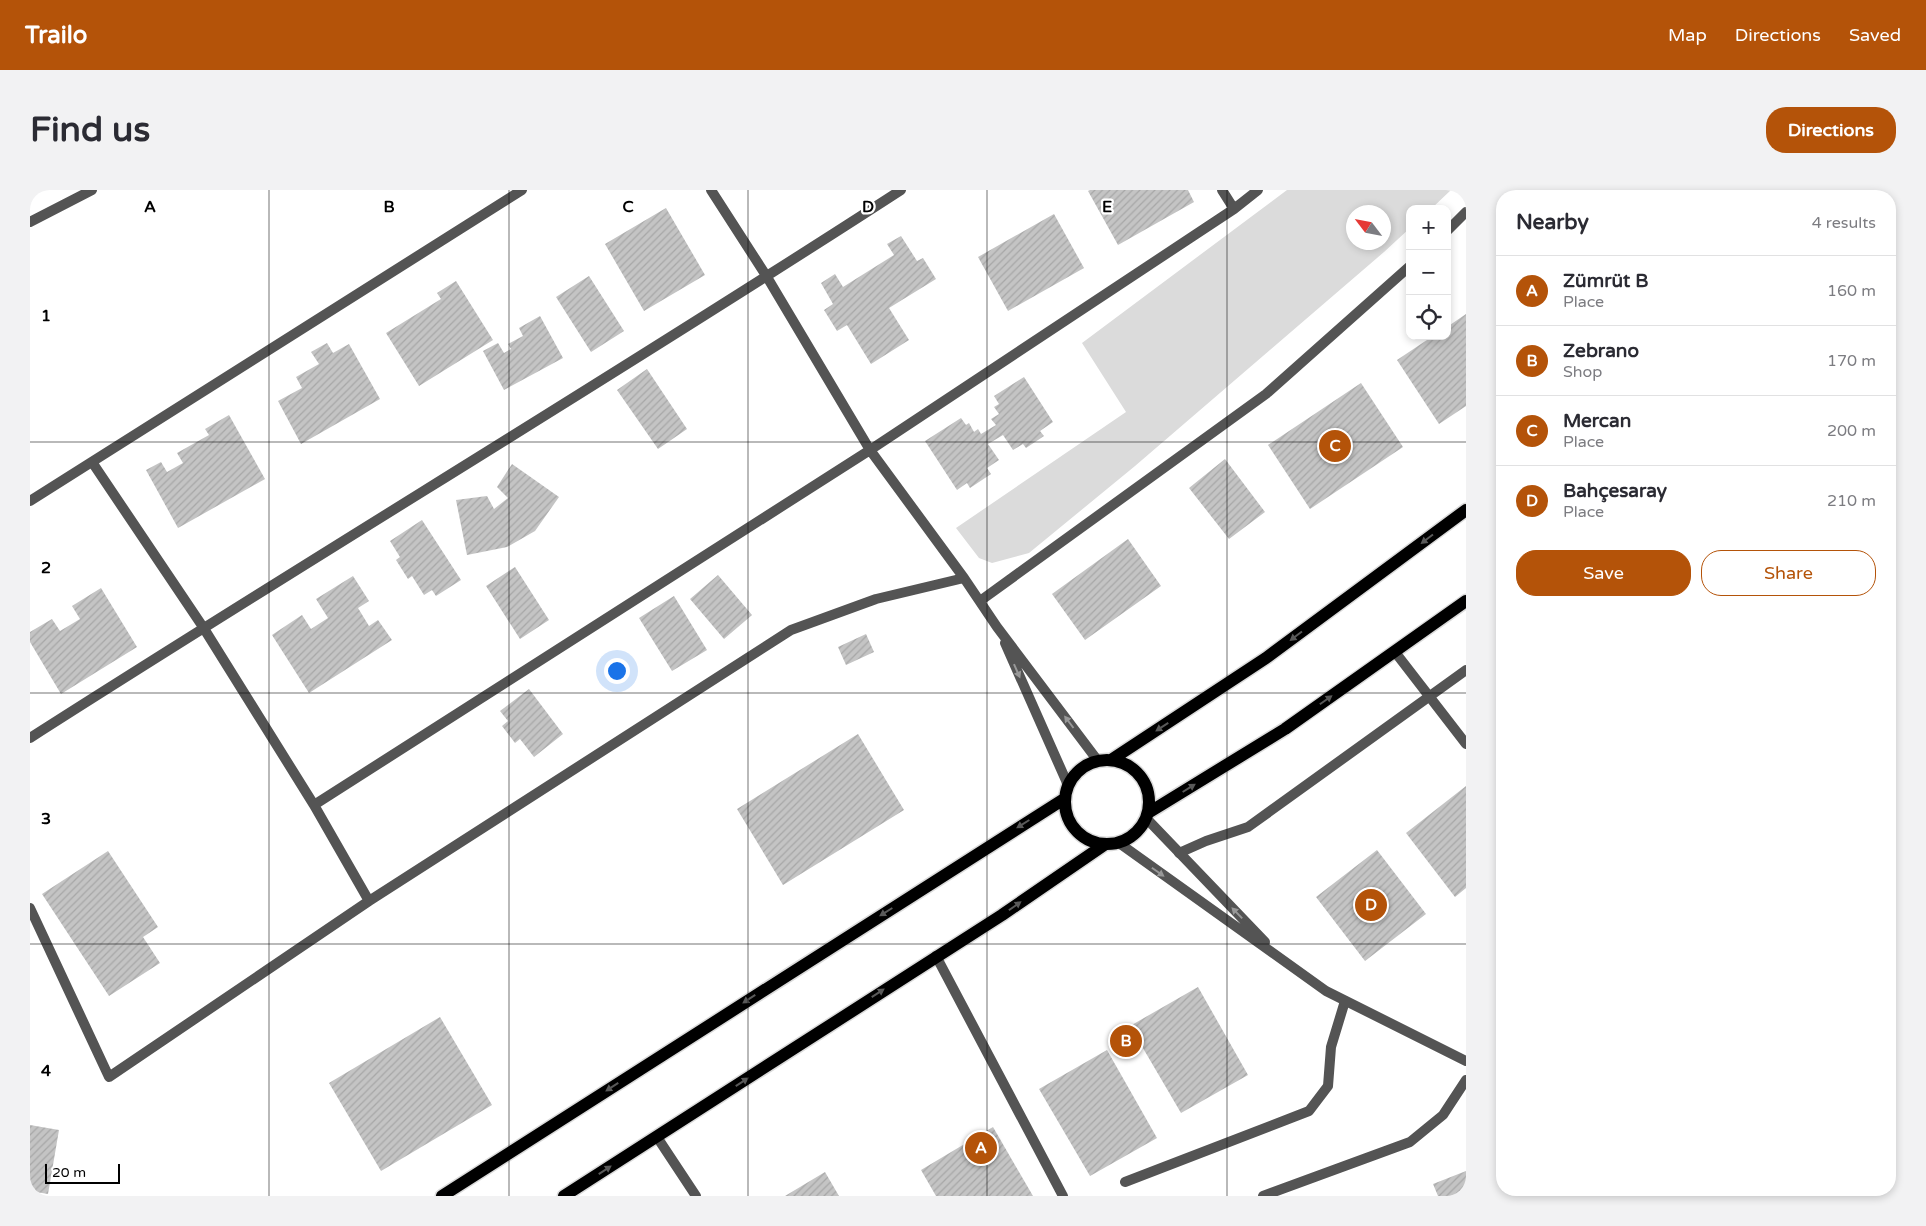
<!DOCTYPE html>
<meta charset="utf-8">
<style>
body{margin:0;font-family:"Varela Round",sans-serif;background:#f2f2f3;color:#2b2b33}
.controls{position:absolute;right:15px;top:15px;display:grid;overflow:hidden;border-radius:10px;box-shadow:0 2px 8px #0003}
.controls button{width:45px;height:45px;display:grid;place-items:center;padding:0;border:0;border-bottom:1px solid #e1e1e2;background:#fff;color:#2b2b33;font:25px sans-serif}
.compass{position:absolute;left:1316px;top:15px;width:45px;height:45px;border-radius:50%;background:#fff;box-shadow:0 2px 8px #0003;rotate:302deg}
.scale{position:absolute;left:15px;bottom:12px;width:75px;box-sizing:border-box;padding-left:5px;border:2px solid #000;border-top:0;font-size:14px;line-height:18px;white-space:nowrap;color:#000;-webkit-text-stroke:4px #fff;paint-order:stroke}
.you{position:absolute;left:586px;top:480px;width:18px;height:18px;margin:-12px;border:4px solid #fff;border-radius:50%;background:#1a73e8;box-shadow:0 0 0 8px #1a73e833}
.badge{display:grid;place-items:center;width:32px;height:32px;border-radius:50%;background:#b45309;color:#fff;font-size:16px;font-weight:700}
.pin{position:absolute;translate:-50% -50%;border:2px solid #fff;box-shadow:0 1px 5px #0006}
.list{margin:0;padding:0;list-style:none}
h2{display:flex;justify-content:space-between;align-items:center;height:65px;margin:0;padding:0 20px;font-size:21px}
h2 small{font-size:16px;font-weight:400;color:#7c7c81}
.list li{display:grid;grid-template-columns:32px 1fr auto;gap:15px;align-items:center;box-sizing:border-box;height:70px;padding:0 20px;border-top:1px solid #e1e1e2}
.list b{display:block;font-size:19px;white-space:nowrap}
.list p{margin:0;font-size:16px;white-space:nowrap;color:#7c7c81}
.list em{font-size:16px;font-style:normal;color:#7c7c81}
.actions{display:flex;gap:10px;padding:15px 20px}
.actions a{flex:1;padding:11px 0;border:1px solid #b45309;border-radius:20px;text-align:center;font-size:18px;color:#b45309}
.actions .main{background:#b45309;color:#fff}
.icon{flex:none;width:28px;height:28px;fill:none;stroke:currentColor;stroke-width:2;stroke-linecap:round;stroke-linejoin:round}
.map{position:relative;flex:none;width:1436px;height:1006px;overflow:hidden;border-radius:20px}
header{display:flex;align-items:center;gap:30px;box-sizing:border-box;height:70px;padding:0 25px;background:#b45309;color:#fff}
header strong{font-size:24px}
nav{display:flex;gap:28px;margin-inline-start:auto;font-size:18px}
.intro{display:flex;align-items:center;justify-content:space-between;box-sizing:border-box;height:120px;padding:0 30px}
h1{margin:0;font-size:35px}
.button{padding:12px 22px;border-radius:20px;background:#b45309;color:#fff;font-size:18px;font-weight:700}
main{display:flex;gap:30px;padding:0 30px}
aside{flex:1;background:#fff;border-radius:20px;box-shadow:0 2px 8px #0003}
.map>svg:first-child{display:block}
.green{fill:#dbdbdb;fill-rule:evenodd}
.building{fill:url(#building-hatch)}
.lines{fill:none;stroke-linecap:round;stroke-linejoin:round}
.primary-casing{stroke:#dbdbdb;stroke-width:15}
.service{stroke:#545454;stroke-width:10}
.minor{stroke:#545454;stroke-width:10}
.tertiary{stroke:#545454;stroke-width:10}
.primary{stroke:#000;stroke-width:12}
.oneway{fill:#595959}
.oneway2{fill:#989898}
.grid{fill:none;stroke:#000;stroke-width:1;stroke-opacity:0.55}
.grid-label{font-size:16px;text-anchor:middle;font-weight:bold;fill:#000;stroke:#fff;stroke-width:4.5;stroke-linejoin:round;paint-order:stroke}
</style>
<header>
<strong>Trailo</strong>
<nav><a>Map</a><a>Directions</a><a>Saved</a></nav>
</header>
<div class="intro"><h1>Find us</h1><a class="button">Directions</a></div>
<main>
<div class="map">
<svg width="1436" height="1006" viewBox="0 0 1436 1006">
<defs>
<pattern id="building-hatch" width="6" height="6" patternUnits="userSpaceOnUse" patternTransform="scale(1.25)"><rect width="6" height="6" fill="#c4c4c4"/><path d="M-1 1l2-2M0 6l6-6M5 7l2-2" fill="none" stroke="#a7a7a7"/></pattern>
</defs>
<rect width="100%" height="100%" fill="#fff"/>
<path class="green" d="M1257,0H1421L1401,19H1380V38L1354,62L1105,276L999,363L962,373L949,368L926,338L1096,222L1052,153ZM1324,22H1354V52H1324Z"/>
<path class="building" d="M1060,0H1158L1164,12L1088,55L1058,1Z
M636,18L675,85L614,121L575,54Z
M1024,24L1054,78L978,121L948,67Z
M871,46L887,71L893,68L906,89L859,118L879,150L841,174L817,135L807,141L794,120L803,114L791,93L805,84L813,97L864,65L857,54Z
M559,86L594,141L561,162L526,107Z
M426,91L463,150L389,196L356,143L411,109L407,103Z
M1436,124V216L1409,234L1367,170L1403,146H1417V137Z
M510,126L533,168L474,200L453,161L468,153L474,163L481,159L478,154L493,146L489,138Z
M297,153L303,163L319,154L350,209L271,254L248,211L272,198L266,187L289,174L281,162Z
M617,179L657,239L628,259L587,200Z
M994,187L1023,232L1010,241L1014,246L996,258L993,254L983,260L973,245L958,254L969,270L957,278L961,284L940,298L937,293L927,300L895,251L931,228L936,235L939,233L944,242L948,239L951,244L966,235L961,229L969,224L964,217L969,214L964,206Z
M1331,193L1373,257L1280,319L1238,255Z
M199,225L235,289L148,338L116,280L131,272L137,282L153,273L147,263L179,245L175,239Z
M1195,269L1235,322L1199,349L1159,298Z
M482,274L529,307L505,341L477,357L437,365L426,310L457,306L464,319L478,308L467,297Z
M392,330L431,390L406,406L402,400L394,405L382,386L378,389L366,370L370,367L360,351Z
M1098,349L1131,396L1055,450L1022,404Z
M485,377L519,430L490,449L456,396Z
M688,385L722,425L694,449L660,409Z
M323,386L339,411L328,418L339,436L348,430L362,450L279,503L242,445L272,425L281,439L298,428L286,409Z
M71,398L107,457L31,504L0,452V442L22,429L30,441L50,429L42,416Z
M644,406L677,460L642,481L609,428Z
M836,444L844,462L816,475L808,457Z
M499,499L533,544L504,567L490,549L485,553L472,536L478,531L470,521Z
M828,544L874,620L753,695L707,619Z
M1436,596V698L1425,707L1376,643Z
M1347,660L1396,724L1335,771L1286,707Z
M78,661L128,737L113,747L130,773L79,806L12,704Z
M1168,797L1218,885L1151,923L1100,836Z
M410,827L462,915L351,981L299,893Z
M1077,860L1127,948L1060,986L1009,899Z
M0,935L29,940L18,1004L0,1001Z
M963,937L1003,1006H906L891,980Z
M1436,981V1006H1408L1403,994Z
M795,982L809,1006H755Z"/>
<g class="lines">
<defs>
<path id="primary" d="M1035 612a42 42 0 1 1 84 0a42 42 0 1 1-84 0Z
M1081,570L1236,468L1436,320
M1118,623L1255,539L1436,411
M412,1006L1034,609
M534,1006L972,725L1074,655"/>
</defs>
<use href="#primary" class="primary-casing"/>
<path class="service" d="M1149,663L1176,651L1218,637L1436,480
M1095,992L1279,921L1298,896L1301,857L1315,811"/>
<path class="minor" d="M681,0L737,87L840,260L934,388L967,437L1068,571
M1192,0L1204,19L1228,0
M1417,41L1436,22
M62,272L173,437L284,615L339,711
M0,311L492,0
M950,411L1236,204L1380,76
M975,453L1038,595
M1365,462L1436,554
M0,548C289,363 583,187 871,0
M284,615L840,260L1204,19
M1116,628L1235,752
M1089,653L1296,801L1436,871
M0,718L79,887L339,711L761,440L846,409L934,388
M906,766L1033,1006
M627,947L666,1006
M1233,1006L1380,952L1413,925L1436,890"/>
<path class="tertiary" d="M0,32L62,0"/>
<use href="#primary" class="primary"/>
</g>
<defs><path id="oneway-solid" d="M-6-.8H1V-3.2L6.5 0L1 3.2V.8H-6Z" transform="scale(1.25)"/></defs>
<g class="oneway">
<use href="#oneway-solid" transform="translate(1397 349) rotate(143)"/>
<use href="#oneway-solid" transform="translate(1266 446) rotate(143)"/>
<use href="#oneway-solid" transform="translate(1296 510) rotate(-35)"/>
<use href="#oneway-solid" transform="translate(1132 537) rotate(147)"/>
<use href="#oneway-solid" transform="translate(1159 598) rotate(-32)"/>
<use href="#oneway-solid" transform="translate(993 634) rotate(148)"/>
<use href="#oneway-solid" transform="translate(985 716) rotate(-35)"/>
<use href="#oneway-solid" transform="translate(856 722) rotate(148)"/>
<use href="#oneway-solid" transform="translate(848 803) rotate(-33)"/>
<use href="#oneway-solid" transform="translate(719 809) rotate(147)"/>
<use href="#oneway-solid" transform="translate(712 892) rotate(-33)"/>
<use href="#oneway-solid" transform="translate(582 897) rotate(147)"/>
<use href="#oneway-solid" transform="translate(575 980) rotate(-33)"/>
</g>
<g class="oneway2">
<use href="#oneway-solid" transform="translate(987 481) rotate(66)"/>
<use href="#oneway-solid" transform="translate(1039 532) rotate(-127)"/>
<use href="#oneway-solid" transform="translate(1128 682) rotate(35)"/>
<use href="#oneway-solid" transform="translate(1207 723) rotate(-134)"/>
</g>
<path class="grid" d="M239,0V1006M479,0V1006M718,0V1006M957,0V1006M1197,0V1006M0,252H1436M0,503H1436M0,754H1436"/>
<g class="grid-label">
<text x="120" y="22">A</text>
<text x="359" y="22">B</text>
<text x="598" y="22">C</text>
<text x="838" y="22">D</text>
<text x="1077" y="22">E</text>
<text x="16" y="131">1</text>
<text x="16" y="383">2</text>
<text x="16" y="634">3</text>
<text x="16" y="886">4</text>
</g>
</svg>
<div class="controls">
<button>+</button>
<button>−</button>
<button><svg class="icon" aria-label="locate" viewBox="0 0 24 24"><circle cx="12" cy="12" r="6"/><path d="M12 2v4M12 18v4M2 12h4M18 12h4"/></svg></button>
</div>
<svg class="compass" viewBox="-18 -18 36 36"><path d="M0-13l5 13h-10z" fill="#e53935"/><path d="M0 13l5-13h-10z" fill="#7c7c81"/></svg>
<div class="scale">20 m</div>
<div class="you"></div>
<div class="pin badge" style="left:951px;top:958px">A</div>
<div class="pin badge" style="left:1096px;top:851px">B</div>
<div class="pin badge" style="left:1305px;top:256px">C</div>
<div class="pin badge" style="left:1341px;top:715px">D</div>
</div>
<aside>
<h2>Nearby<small>4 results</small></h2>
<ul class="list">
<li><span class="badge">A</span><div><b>Zümrüt B</b><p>Place</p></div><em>160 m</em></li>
<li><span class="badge">B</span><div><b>Zebrano</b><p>Shop</p></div><em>170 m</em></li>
<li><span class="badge">C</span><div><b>Mercan</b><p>Place</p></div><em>200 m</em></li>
<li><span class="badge">D</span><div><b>Bahçesaray</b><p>Place</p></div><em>210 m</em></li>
</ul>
<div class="actions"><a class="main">Save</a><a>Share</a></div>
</aside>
</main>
